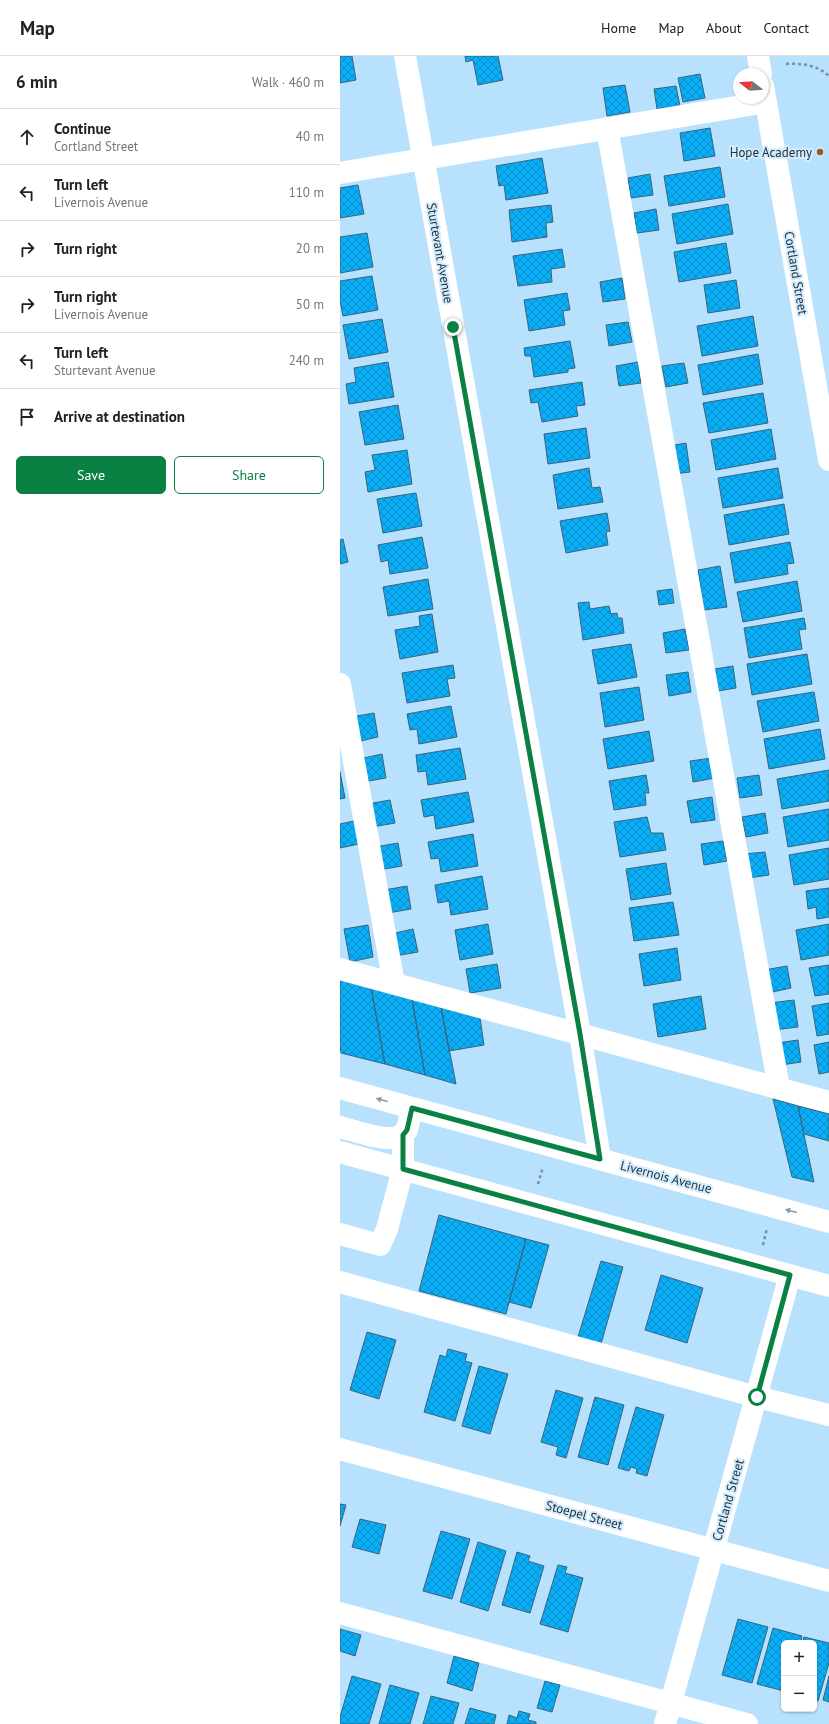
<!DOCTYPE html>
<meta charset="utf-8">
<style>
body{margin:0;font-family:"PT Sans",sans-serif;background:#f6f6f6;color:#222}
.controls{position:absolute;right:12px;bottom:12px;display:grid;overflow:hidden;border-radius:6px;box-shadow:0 1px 3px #0004}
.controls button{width:36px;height:36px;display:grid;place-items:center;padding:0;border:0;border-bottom:1px solid #e0e0e0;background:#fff;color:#222;font:20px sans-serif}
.compass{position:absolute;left:393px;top:12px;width:36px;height:36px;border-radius:50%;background:#fff;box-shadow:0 1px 3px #0004;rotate:287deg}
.stop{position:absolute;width:12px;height:12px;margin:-9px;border:3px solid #0b8043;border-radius:50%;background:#fff}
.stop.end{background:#0b8043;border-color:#fff;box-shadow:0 1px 4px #0008}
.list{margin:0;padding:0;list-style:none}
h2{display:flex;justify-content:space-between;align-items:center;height:52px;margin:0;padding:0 16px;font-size:17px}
h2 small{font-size:13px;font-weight:400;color:#767676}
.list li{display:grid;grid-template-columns:26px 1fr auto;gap:12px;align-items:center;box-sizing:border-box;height:56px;padding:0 16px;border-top:1px solid #e0e0e0}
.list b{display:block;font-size:15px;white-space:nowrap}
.list p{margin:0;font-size:13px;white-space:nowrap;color:#767676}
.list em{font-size:13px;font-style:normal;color:#767676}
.actions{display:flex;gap:8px;padding:12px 16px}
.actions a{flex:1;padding:9px 0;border:1px solid #0b8043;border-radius:6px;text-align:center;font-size:14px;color:#0b8043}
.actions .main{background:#0b8043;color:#fff}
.icon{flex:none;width:22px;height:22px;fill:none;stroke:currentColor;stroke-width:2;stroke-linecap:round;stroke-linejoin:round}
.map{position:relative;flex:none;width:489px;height:1668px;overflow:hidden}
header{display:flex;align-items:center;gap:24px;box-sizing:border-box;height:56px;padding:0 20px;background:#fff;border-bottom:1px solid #e0e0e0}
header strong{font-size:19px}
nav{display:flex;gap:22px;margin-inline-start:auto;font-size:14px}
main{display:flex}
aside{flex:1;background:#fff}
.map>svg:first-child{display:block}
.building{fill:url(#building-cross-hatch);stroke:#3c627a}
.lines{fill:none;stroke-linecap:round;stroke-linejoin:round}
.path{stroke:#7391a5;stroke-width:2.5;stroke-dasharray:3 3;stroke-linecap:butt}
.minor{stroke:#fff;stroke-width:22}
.major{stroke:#fff;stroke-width:22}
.oneway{fill:#91999e}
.route{stroke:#0b8043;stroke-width:5}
.poi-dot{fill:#995922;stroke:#d3ecfd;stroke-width:1.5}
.labels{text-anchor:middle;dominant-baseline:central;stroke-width:4;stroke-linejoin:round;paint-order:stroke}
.poi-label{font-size:13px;fill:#23333e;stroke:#d3ecfd;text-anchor:end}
.street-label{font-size:13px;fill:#23333e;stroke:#d3ecfd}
</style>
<header>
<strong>Map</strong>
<nav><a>Home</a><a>Map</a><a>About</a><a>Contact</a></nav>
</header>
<main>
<aside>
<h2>6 min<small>Walk · 460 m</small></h2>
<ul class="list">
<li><svg class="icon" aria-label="ahead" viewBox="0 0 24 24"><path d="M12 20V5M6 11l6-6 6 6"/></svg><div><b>Continue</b><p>Cortland Street</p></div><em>40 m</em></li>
<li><svg class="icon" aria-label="left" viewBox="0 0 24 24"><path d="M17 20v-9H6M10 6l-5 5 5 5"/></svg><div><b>Turn left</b><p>Livernois Avenue</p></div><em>110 m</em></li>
<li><svg class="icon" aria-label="right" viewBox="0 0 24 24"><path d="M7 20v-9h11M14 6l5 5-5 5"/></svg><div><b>Turn right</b></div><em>20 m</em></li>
<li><svg class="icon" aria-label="right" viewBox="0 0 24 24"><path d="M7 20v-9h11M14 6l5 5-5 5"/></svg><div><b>Turn right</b><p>Livernois Avenue</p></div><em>50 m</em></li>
<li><svg class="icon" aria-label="left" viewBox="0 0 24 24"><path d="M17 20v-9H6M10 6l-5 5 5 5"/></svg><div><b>Turn left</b><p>Sturtevant Avenue</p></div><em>240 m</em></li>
<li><svg class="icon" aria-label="arrive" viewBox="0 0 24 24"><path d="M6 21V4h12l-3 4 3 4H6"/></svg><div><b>Arrive at destination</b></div></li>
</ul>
<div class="actions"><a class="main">Save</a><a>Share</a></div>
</aside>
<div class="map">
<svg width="489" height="1668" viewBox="0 0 489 1668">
<defs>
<pattern id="building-cross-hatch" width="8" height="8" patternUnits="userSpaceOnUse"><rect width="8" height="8" fill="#0aaef7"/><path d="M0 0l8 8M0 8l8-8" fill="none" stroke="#0a8ec9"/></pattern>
</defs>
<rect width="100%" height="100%" fill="#b8e1fd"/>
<path class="building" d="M0,0H12L16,24L0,27Z
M125,0H158L163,24L138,29L133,4L126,6Z
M360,18L365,42L343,46L338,22Z
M285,29L290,56L267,60L263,32Z
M336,30L340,50L317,53L314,33Z
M370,72L375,100L344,105L340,77Z
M202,102L208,137L166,144L164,129L159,130L156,110Z
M380,111L385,141L329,150L324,120Z
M310,118L313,139L291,142L288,122Z
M18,129L24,158L0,162V132Z
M388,148L393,178L337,188L332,158Z
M211,149L213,166L206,167L207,181L172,186L169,154Z
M316,153L319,174L297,177L294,157Z
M27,177L33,211L0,217V181Z
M386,187L391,217L339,226L334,196Z
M222,193L225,211L211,213L212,226L178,230L173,200Z
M32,220L38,254L3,260L0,245V225Z
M282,222L285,243L263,246L260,226Z
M396,224L400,252L368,257L364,229Z
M227,237L230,254L223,255L225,269L189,275L184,244Z
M413,260L418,290L362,300L357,270Z
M42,263L48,296L9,303L3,269Z
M288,266L292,286L269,290L266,269Z
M230,285L235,312L228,313V316L194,321L191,300H185L184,292Z
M418,298L423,328L363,339L358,309Z
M48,306L54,341L9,348L6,328L16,326L14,312Z
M298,306L301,327L279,330L276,310Z
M344,307L348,327L326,331L322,310Z
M242,326L245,349L236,350L238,360L202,366L198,346L191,347L189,334Z
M423,337L428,367L369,377L363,347Z
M58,349L64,383L25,389L19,356Z
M246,372L250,402L208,408L204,378Z
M431,373L436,403L376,414L371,384Z
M346,387L350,416L333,418L329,390Z
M67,394L72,428L28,436L25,416L35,414L32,399Z
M249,412L252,432L260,431L263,446L218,453L213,419Z
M438,412L443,442L383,452L378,422Z
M76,437L82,470L43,477L37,443Z
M444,448L449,478L389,489L384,459Z
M267,457L270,475L266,476L268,489L226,497L220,465Z
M82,481L88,512L50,518L48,504L41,506L38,489Z
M3,483L8,506L0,508V484Z
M450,486L454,507L447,508L448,518L395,527L390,497Z
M380,510L387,551L364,554L358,514Z
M88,523L93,553L48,560L43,531Z
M457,525L462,555L403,566L397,536Z
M332,533L334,547L319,549L317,535Z
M249,546L250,553L269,550L271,558L277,557L278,562H282L284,577L243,584L238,547Z
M92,558L98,596L60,603L55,574L80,570L79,560Z
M464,562L466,573L459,574L462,593L409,602L404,572Z
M345,573L349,594L326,597L323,577Z
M291,588L297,621L258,628L252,594Z
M467,598L472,628L412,639L407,608Z
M113,609L115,622L107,623L110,640L67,647L62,617Z
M393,610L396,632L378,635L375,613Z
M348,616L351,636L329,640L326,619Z
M299,631L304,664L265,671L260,637Z
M474,636L479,665L423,676L417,645Z
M111,650L117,681L79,688L77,673L70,674L67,658Z
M34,657L38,681L16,686L11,661Z
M480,673L485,703L429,713L424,683Z
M309,675L314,705L268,713L263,683Z
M120,692L126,723L88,729L86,715L78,716L76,699Z
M42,698L46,722L23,726L19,703Z
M372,702L375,722L353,726L350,705Z
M489,714V745L442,753L437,723Z
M0,716L5,742L0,743Z
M306,719L309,737H305L306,749L274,754L269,725Z
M419,719L422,739L400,742L397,722Z
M128,736L134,766L96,773L94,759L84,761L81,744Z
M372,741L375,764L351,767L347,745Z
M50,744L55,767L32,771L28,748Z
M489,753V784L448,791L443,761Z
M425,757L428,777L406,781L402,761Z
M307,761L311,777H323L326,794L280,801L274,766Z
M14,765L19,788L0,792V768Z
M133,778L138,810L101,816L99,802L91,803L88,786Z
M383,785L387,805L364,809L361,788Z
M58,787L62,810L39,814L35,791Z
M489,792V823L454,829L449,799Z
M425,796L429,819L408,822L404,798Z
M326,807L331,838L291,844L286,813Z
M142,820L148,853L111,859L109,845L98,847L95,829Z
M67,830L71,853L48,857L44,834Z
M489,832V861L477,863L476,851L468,853L466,835Z
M333,846L339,879L294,885L289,852Z
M148,868L153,898L120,904L115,874Z
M489,868V899L461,904L456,874Z
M28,869L33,901L10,906L4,873Z
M73,873L78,896L55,900L51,878Z
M337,892L341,924L304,930L299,898Z
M157,908L161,932L130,937L126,913Z
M489,909V938L475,940L469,912Z
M447,910L451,932L428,937L424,914Z
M0,924L31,932L45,1008L1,997L0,989Z
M31,932L72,943L85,1019L45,1008Z
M361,940L366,973L318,981L313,948Z
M72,943L101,951L116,1028L85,1019Z
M454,944L458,971L434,974L430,947Z
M489,947V978L477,980L472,950Z
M101,951L140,962L144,989L109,995Z
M458,984L461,1006L441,1009L438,987Z
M489,986V1016L479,1018L474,989Z
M433,1043L458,1050L474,1126L452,1121Z
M458,1050L489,1058V1085L464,1078Z
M99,1159L186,1183L166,1258L79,1235Z
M186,1183L209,1189L191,1252L169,1246Z
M261,1205L283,1211L261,1288L238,1281Z
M321,1219L363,1232L347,1287L305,1274Z
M27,1276L56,1284L39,1343L10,1334Z
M108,1293L127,1298L125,1305L132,1307L115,1365L84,1356L100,1299L106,1301Z
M139,1310L168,1318L150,1378L122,1370Z
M216,1334L243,1342L226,1402L216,1399L218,1391L201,1386Z
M255,1341L284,1349L268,1409L238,1401Z
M296,1351L324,1359L307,1420L296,1417L297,1413L291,1411L289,1415L278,1412Z
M0,1448L6,1449L0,1470Z
M20,1463L46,1469L39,1498L12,1491Z
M101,1475L130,1483L112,1543L83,1535Z
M138,1486L166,1495L148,1555L120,1546Z
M177,1496L190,1500L188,1505L204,1510L190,1557L162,1549Z
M218,1509L227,1511L225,1517L243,1522L228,1576L200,1568Z
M398,1563L428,1571L412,1627L382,1619Z
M433,1572L462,1580L461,1587H444V1635L417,1628Z
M0,1573L21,1579L15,1600L0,1595Z
M464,1581L489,1587V1607L478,1645L474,1644V1587H463Z
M114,1600L139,1607L132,1635L107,1627Z
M12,1620L41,1628L29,1668H0V1661Z
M489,1620V1646L483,1644Z
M205,1625L220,1629L212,1656L197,1652Z
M50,1629L79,1637L70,1668H39Z
M91,1640L119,1647L113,1668H83Z
M130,1652L156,1659L154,1668H125Z
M179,1655L190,1658L188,1664L196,1666V1668H167L169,1659L177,1662Z"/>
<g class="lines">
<path class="path" d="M446,8C462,7 477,9 489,20
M198,1128L203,1111
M423,1189L427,1172"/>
<path class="minor" d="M65,0L240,978L260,1103
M418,0L421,18
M423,30L489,404
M267,72L439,1032
M0,117L426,46
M0,628L54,928
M0,913L489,1046
M0,1178L40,1189L47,1173L63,1113V1079
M0,1226L417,1341L489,1359
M0,1393L489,1525
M0,1557L407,1668
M325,1668L450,1219"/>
<path class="major" d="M0,1032L489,1166
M0,1071C19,1076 39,1084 58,1082L67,1074L72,1052
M0,1096L489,1230"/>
</g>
<defs><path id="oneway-solid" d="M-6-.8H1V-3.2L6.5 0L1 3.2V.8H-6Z"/></defs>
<g class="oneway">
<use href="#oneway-solid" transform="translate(42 1044) rotate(-165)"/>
<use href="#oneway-solid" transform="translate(451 1155) rotate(-165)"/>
</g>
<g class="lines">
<path class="route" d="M113,271L240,978L260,1103L72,1052L67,1074L63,1079V1113L450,1219L417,1341"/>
</g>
<circle class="poi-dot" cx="480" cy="96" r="4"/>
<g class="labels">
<g class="poi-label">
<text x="472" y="96">Hope Academy</text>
</g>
<g class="street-label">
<text transform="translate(100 197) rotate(80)">Sturtevant Avenue</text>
<text transform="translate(456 217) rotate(80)">Cortland Street</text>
<text transform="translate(326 1121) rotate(15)">Livernois Avenue</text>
<text transform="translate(388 1444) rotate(-74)">Cortland Street</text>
<text transform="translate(244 1459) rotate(15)">Stoepel Street</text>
</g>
</g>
</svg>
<div class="controls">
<button>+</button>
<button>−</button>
</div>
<svg class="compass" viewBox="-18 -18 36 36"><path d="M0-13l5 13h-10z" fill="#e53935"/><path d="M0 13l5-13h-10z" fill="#767676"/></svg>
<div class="stop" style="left:417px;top:1341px"></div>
<div class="stop end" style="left:113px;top:271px"></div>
</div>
</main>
